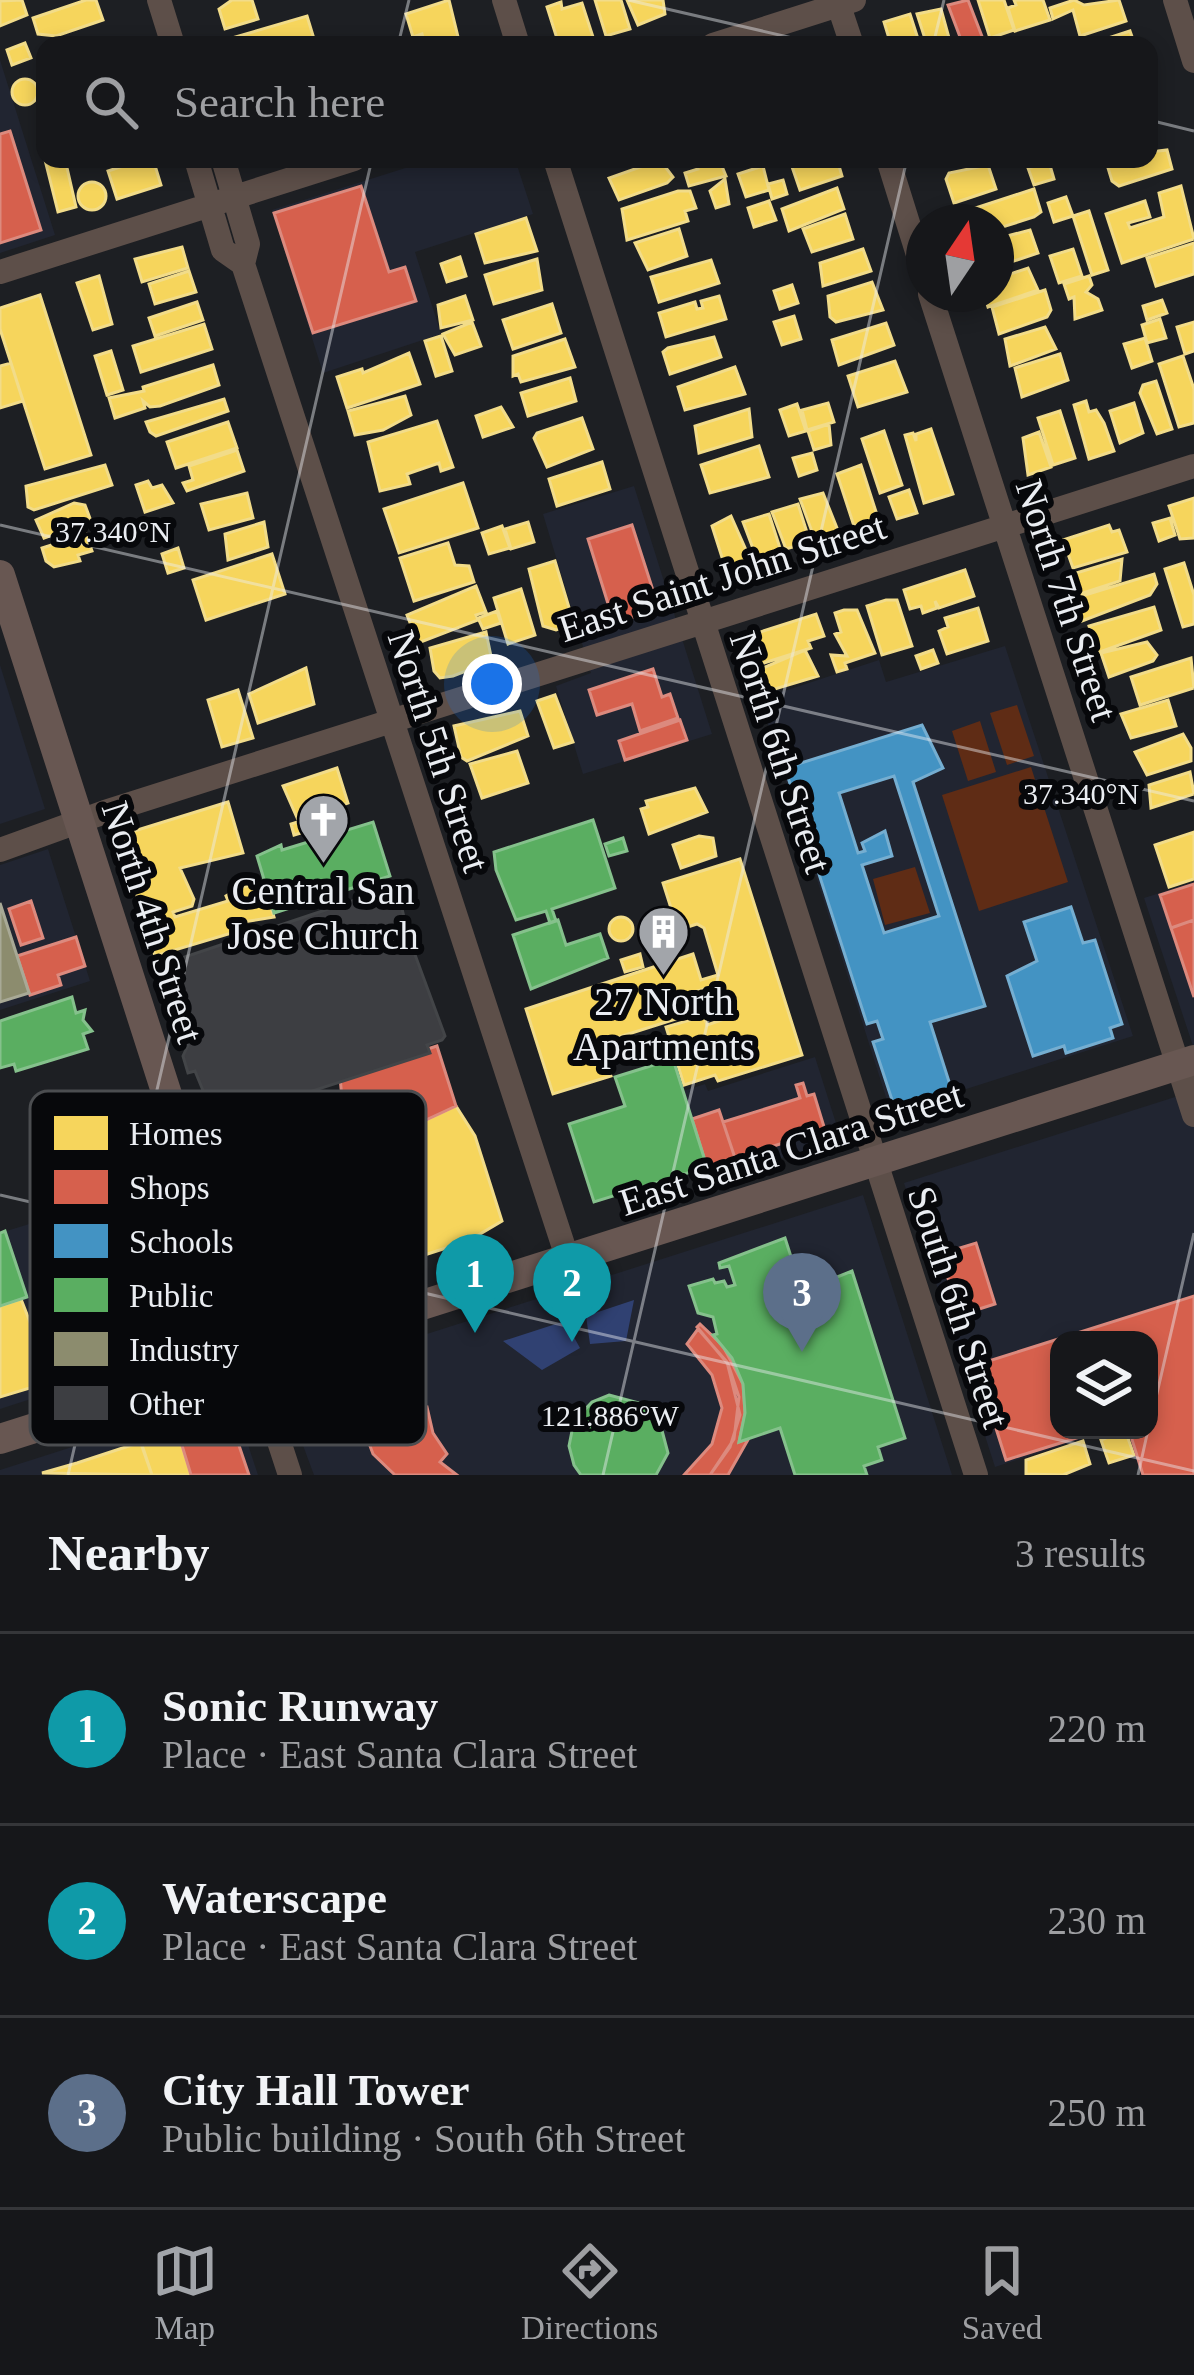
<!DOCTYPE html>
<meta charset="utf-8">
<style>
body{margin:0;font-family:"Times New Roman",serif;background:#1f2023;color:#f1f3f6}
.controls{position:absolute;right:36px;bottom:36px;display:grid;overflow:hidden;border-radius:24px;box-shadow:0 6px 18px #0003}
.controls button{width:108px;height:108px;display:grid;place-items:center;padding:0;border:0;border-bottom:3px solid #353639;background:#16171a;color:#f1f3f6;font:60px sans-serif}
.compass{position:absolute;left:906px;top:204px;width:108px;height:108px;border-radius:50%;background:#16171a;box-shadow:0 6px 18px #0003;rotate:13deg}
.you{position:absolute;left:492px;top:684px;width:42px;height:42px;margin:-30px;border:9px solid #fff;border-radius:50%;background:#1a73e8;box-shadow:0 0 0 18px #1a73e833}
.badge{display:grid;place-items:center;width:78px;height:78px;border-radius:50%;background:#a2a5aa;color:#fff;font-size:39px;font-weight:700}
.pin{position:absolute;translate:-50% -99px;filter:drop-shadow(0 3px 6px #0008)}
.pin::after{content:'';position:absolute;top:63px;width:42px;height:36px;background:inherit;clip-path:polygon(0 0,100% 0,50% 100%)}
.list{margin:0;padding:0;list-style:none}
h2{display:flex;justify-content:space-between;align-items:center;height:156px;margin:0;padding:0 48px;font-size:51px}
h2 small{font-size:39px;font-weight:400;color:#9e9fa2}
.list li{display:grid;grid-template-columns:78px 1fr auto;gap:36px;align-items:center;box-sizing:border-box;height:192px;padding:0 48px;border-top:3px solid #353639}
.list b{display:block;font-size:45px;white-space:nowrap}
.list p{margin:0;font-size:39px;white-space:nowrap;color:#9e9fa2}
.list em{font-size:39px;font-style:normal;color:#9e9fa2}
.icon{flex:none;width:66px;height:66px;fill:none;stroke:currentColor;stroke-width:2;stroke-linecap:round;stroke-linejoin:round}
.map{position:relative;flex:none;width:1194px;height:1475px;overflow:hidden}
.search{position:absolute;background:#16171a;box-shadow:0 6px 18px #0003;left:36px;right:36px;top:36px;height:132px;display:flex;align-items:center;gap:30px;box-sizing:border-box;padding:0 42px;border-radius:24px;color:#9e9fa2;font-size:45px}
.sheet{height:732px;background:#16171a}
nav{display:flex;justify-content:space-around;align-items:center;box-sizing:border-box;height:168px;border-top:3px solid #353639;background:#16171a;font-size:33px;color:#9e9fa2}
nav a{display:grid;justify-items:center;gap:6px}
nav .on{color:#a2a5aa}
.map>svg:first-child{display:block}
.built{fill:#212531}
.green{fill:#5f2c15}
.water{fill:#304172}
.homes{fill:#f6d55c;stroke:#f2dc89;stroke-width:3}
.shops{fill:#d6604d;stroke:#dc8a7e;stroke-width:3}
.schools{fill:#4393c3;stroke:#75aed1;stroke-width:3;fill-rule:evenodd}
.public{fill:#5aae61;stroke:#85c18c;stroke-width:3}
.industry{fill:#8c8c6e;stroke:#a8a996;stroke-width:3}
.building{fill:#3d3e42;stroke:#434548;stroke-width:3}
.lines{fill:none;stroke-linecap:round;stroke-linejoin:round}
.minor{stroke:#5d4f49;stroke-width:24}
.major{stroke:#685752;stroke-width:30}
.ticks{fill:none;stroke:#eaedf2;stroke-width:3;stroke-opacity:0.45}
.labels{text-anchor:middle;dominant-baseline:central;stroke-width:12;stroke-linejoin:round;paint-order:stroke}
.street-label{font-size:39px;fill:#eaedf2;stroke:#07080b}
.poi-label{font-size:39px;fill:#eaedf2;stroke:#07080b}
.key{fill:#07080b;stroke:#4b4d50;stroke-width:3}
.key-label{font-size:33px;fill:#eaedf2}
.ticks-label{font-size:30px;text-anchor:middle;fill:#eaedf2;stroke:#07080b;stroke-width:12;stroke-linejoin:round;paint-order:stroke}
</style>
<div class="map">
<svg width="1194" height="1475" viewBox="0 0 1194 1475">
<rect width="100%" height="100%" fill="#1d1f23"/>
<path class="built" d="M0,60L55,235L0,253Z
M434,159H515L533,214L415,252L441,334L323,373L272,210Z
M634,486L712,734L583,774L556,686L591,673L543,514Z
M1005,646L1133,1036L891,1113L760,699L879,660L886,682Z
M0,665L45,809L0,824Z
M48,849L90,981L0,1010V865Z
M1194,882V1049L1144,898Z
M815,1057L841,1139L712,1180L683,1091L705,1084L708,1091Z
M1194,1091V1475H1141L1127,1430H1149V1340H1059V1430H1109L995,1467L904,1183Z
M153,1186L204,1343L0,1409V1233Z
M863,1195L952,1475H314L279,1381Z
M232,1396L258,1475H0V1470Z"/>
<path class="green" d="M1017,705L1034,756L1007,765L990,713Z
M980,721L996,772L968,781L952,731Z
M1031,767L1068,882L979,911L942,795Z
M915,867L930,913L885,925L873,879Z"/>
<path class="water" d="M634,1300L626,1341L590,1344L586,1316Z
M565,1321L580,1348L542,1370L503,1341Z"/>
<path class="homes" d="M22,0L27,15L0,26V1Z
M86,0H96L103,20L56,36L38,34L33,18Z
M232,0H252L258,19L225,29L219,9Z
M449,0L460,45H425L422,34L413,37L406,14Z
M595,0H621L630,29L606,36Z
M627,0H663L665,14L638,25Z
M978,0H1004L1014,30L990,38Z
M1014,0H1043L1050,20L1015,31L1008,8L1016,5Z
M1074,0L1084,5L1119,0L1126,21L1080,36L1073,10L1053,19L1050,8Z
M561,2L562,9L582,3L595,43L559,45L547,7Z
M941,9L951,45H927L917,14Z
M910,14L920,45H891L884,22Z
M307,16L315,42L235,45L232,38Z
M1130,31L1135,45H1087Z
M25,43L31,58L12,65L7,50Z
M12 92a13 13 0 1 1 26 0a13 13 0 1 1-26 0Z
M1167,150L1172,169L1119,186L1112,181L1108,168L1114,164L1149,159V152Z
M65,159L76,207L58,212L45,160Z
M144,159H153L161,185L117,199L108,171Z
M719,159L726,176L689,186L685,173L698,169L695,160Z
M837,159L842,176L800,190L790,161Z
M660,160L673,177L667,183L619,200L609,178Z
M1049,162L1054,179L1034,185L1028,168Z
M988,165L996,189L954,203L946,179L949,173Z
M763,166L769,190L746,197L738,174Z
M725,179L729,204L716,208L710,191Z
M783,180L787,194L772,199L768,184Z
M78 196a14 14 0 1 1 28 0a14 14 0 1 1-28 0Z
M1181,186L1194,239L1122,263L1106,214L1145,201L1150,217L1128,223L1130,228L1164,217L1159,193Z
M837,188L844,209L789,231L782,209Z
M1034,189L1041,212L1034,217L996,229V222H956L954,215Z
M678,191H690L696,208L685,211L688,221L627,240L622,209Z
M1066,197L1073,216L1054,222L1048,203Z
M769,201L776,220L754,227L748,208Z
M1089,211L1108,270L1092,275L1073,216Z
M845,214L853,239L812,252L803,229Z
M526,218L537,251L485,263L476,234Z
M679,229L687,256L648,270L635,243Z
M1030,230L1038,253L996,267V239Z
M1194,243V274L1156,286L1147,258Z
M182,247L188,268L142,282L135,259Z
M863,249L871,271L823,286L820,263Z
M1073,249L1082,276L1059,283L1050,256Z
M460,257L466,276L447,282L441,264Z
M537,259L542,290L494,304L485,275Z
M711,260L719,283L659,302L651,277Z
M1028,268L1038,290L988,307L984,294H996V279Z
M189,271L196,292L155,304L149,284Z
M99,276L112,324L93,330L77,283Z
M1089,276L1092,285L1086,292L1098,299L1102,310L1075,319L1074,297L1069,299L1064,284Z
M872,282L883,310L836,322L830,317L828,296Z
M792,285L798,303L780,309L774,291Z
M1045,290L1051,310L1047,317L999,334L992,307Z
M40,295L91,455L45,469L0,329V308Z
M465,296L473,320L441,328L438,305Z
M719,296L726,319L666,337L659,313L695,302L697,309L703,308L701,301Z
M1162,300L1167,313L1147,320L1143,306Z
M197,302L203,320L155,336L149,318Z
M552,304L561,333L513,349L503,320Z
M794,316L801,339L782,345L774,322Z
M1160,319L1166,338L1147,343L1142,325Z
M472,322L481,346L455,355L443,334Z
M1194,322V351L1185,354L1177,327Z
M886,323L894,345L839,365L832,340Z
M204,324L212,349L141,372L133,346Z
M1045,327L1056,349L1010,366L1005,339Z
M441,336L452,371L436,376L425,341Z
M714,337L721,357L670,374L663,352L668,348Z
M1145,338L1152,361L1132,368L1124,344Z
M565,339L575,367L521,382L518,374L513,376V356Z
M111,351L123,390L107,395L95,356Z
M409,353L420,384L347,408L337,377L362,369L363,373Z
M1060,354L1068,380L1022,397L1015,368Z
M1183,356L1194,389V423L1179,427L1159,364Z
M895,361L907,392L858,407L848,376Z
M11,363L23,401L0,408V366Z
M213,365L219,385L160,406L150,407L143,401L145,408L115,418L109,398L144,391L143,387Z
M735,367L745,394L685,410L678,387Z
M570,378L576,401L528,416L521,393Z
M1156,381L1172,429L1157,434L1140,393L1143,385Z
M405,396L411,415L383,430L355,435L348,411Z
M224,399L228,411L156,436L150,432L146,422Z
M1086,401L1089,412L1096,410L1104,423L1114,451L1089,459L1074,405Z
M828,403L834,422L807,430L802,410Z
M1134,403L1143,433L1120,443L1110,411Z
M797,404L806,431L789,436L780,410Z
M501,407L513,427L483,437L476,416Z
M749,409L752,437L699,453L695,426Z
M1060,411L1075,458L1053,465L1038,418Z
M582,418L593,449L547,467L534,438L537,433Z
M437,421L453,467L441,471L439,463L407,474L410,484L380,491L368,442Z
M228,422L237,448L176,468L167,442Z
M829,424L831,445L814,450L808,431Z
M931,429L953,494L924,503L905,435L913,433L916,441V434Z
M884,431L902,485L880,493L862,439Z
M1039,432L1051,467L1028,475L1023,438Z
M759,446L769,477L710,493L701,465Z
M237,450L244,471L187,491L183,483L193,480L189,466Z
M812,453L817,470L799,476L793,458Z
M602,462L610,489L557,506L549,479Z
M105,465L112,485L34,510L28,507L26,486Z
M861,465L878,518L854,526L837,474Z
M148,481L152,488L162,485L173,503L145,512L136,485Z
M463,483L478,528L399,553L384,509Z
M909,490L917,513L897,519L889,497Z
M247,493L253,518L209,530L201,504Z
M823,493L839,533L815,540L800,499Z
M1194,498V538L1180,539L1169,506Z
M74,503L85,505L91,521L44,538L36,520Z
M798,504L810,542L786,549L772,512Z
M769,514L781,551L757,559L743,522Z
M731,516L750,559L726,570L712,526Z
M1170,518L1175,535L1159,541L1153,523Z
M264,522L268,547L228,560L225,534Z
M528,522L534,542L511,549L505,529Z
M1109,525L1112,532L1119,530L1127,552L1073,568L1063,540Z
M502,526L510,548L489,554L482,533Z
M86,534L92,551L78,555L80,561L54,567L46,561L42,548Z
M448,543L455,565L469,566L474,582L414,601L400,558Z
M178,548L184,568L168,573L162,554Z
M272,554L285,594L206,620L193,580Z
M1122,559L1120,581L1080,594L1073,574Z
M555,561L574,624L556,630L543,626L529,569Z
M1184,563L1194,595V624L1183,627L1165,569Z
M965,570L974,596L939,608L935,601L937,608L923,613L921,606L910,609L904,590Z
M1154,574L1157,584L1150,595L1082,621L1075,598Z
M476,586L486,612L476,615L478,620L418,643L407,615Z
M521,589L535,635L508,644L494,598Z
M886,600H897L912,646L882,655L867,606Z
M1154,607L1161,630L1097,653L1089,626Z
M978,608L988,641L947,654L939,631L948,627L945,618Z
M844,610H857L875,653L845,663L847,669L837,672L831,655L847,656L835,634L841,632L835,613Z
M497,611L501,623L483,629L478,618Z
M816,614L824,636L808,641L811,648L761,664L751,635Z
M486,632L492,661L453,676L440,678L434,671L430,648Z
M1147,642L1157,655L1153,661L1109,677L1101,653Z
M805,650L818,676L765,692L758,670Z
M933,650L938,663L921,669L916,656Z
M1191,658L1194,688L1140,705L1131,677Z
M306,668L314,704L258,723L249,694Z
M238,690L253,738L222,747L208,700Z
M555,695L573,742L554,748L537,701Z
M1168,700L1176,726L1131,738L1121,714Z
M520,711L528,736L467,761L461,757L454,726Z
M1183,734L1191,748V761L1147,775L1135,752Z
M517,751L528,783L482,798L470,764Z
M337,768L348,803L298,820L283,786Z
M1190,772L1194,794L1151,808L1149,785Z
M695,788L707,812L649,834L641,809L648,807L646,801Z
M228,802L243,853L180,868L194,899L192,906L173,912L175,917L228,901L226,896L240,888L263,881L274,917L243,922L245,929L155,956L118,836Z
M310,818L314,829L294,835L291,824Z
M1194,832V879L1169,887L1155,845Z
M699,836L713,838L716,856L681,868L673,845Z
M740,859L802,1055L718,1081L715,1075L684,1085L666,1027L704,1016L707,1025L730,1017L720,984L675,998L682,1017L600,1043L611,1076L553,1094L526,1009L693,954L701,980L718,975L704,928L697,924L678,930L663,883Z
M609 929a12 12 0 1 1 24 0a12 12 0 1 1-24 0Z
M640,954L643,967L625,972L621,960Z
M456,1106L475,1136L502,1221L468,1241L390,1266L373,1150L383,1140Z
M21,1299L53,1381L0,1397V1306Z
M177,1429L191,1475H152L140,1441Z
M1125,1430L1134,1455L1109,1463L1101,1440Z
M1083,1441L1090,1464L1063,1475L1026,1474V1460Z
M141,1442L152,1475L42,1473L77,1463Z"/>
<path class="shops" d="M968,0L983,39L963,45L948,5Z
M10,131L41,230L0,243V134Z
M361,186L389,272L405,267L416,301L313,333L274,213Z
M632,525L659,609L614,623L588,539Z
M653,669L662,697L670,694L678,718L640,731L632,704L597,715L589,690Z
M680,720L687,740L625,760L619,741Z
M1194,884V920L1171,928L1160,895Z
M31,901L43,938L21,945L9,909Z
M1194,920V997L1171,928Z
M76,937L85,966L58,975L61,985L30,995L17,956Z
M437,1046L456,1106L383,1140L373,1150L390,1266L269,1307L250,1244L342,1197L350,1185L340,1077Z
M803,1083L807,1096L814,1094L825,1130L735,1158L723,1122L800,1098L796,1085Z
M719,1110L735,1158L707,1167L692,1119Z
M976,1243L995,1304L960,1315L940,1254Z
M1194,1296V1475H1143L1129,1430H1149V1340H1059V1430H1102L1006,1460L976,1365Z
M700,1324L723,1346L743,1384L745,1413L739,1442L749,1438L728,1475H710L734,1439L739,1397L728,1364L697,1327Z
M698,1329L727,1362L740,1415L730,1447L710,1475H684L712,1444L722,1408L712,1375L687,1344Z
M411,1395L418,1397V1409L427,1407L433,1433L447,1454L440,1462L457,1475H395L373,1454L360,1419L369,1417L374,1435L411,1423Z
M228,1413L249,1475H191L177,1429Z"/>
<path class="schools" d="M922,725L943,768L913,782L985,1006L930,1022L952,1091L895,1109L873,1042L883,1039L877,1021L867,1024L785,768ZM894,776L939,916L884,933L862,865L892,856L885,831L862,843L865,851L858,853L839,793Z
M1071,907L1083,943L1095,940L1122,1024L1110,1028L1113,1038L1066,1053L1064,1046L1033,1056L1007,976L1037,961L1024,922Z"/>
<path class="public" d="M593,820L615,888L552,909L556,921L550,923L546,911L516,920L496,870L494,852Z
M373,822L390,876L274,913L257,856L281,845L282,850Z
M623,838L627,851L609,856L605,844Z
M558,920L566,945L600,934L608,958L531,989L513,935Z
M72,997L76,1013L85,1010L83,1020L92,1031L83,1034L88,1049L16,1071L14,1064L0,1068V1021Z
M673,1059L707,1167L594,1202L569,1124L625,1106L615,1077Z
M5,1231L27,1297L0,1306V1233Z
M785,1238L802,1291L852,1271L905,1438L878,1447L882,1460L864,1466L867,1475H795L780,1428L739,1442L745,1413L743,1384L732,1358L713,1335L717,1334L713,1317L698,1313L689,1286L713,1279L715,1283L724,1281L727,1287L735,1285L729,1266L720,1268L719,1263Z
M785,1238L802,1291L852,1271L905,1438L878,1447L882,1460L864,1466L867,1475H795L780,1428L739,1442L745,1413L743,1384L732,1358L713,1335L717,1334L713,1317L698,1313L689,1286L713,1279L715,1283L724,1281L727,1287L735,1285L729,1266L720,1268L719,1263Z
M609,1395L643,1404L659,1419L668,1453L656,1475H581L574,1465L569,1446L574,1421L592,1402Z
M609,1395L643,1404L659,1419L668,1453L656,1475H581L574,1465L569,1446L574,1421L592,1402Z"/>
<path class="industry" d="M0,903L29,993L0,1002Z"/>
<path class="building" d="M397,886L407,931L413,929L420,949L414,952L445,1036L442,1040L427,1045L430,1053L216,1122L195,1071L188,1073L183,1056L188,1045L161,965Z"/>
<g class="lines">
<path class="minor" d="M159,0L173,45
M504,0L518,45
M837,0L852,45
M1175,0L1194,61
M713,45L854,0
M196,159L223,250L243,264
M223,159L248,244L243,264L568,1260
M555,159L976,1475
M888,159L924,274
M0,272L354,159
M930,294L1194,1115
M0,850L105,812L1194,466
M253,1362L290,1475"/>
<path class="major" d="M0,575L253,1362
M0,1439L1194,1060"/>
</g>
<path class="ticks" d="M628,0L823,45M398,45L409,0M933,45L944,0M1149,120L1194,131M0,525L1194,801M0,1195L1194,1471M1149,1428L1194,1233M68,1475L372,159M603,1475L907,159M1138,1475L1148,1430"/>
<defs>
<symbol id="church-pin" viewBox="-11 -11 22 30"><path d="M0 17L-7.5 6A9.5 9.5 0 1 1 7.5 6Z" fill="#a2a5aa" stroke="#07080b"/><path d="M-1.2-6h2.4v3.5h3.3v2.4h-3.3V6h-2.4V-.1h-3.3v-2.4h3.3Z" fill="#fff"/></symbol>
<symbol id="building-pin" viewBox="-11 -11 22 30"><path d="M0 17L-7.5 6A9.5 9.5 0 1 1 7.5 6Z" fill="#a2a5aa" stroke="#07080b"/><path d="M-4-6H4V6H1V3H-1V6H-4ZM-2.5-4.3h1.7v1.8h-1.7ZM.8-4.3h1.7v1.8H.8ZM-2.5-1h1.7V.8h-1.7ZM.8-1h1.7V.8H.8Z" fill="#fff"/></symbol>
</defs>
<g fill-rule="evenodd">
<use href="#church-pin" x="294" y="790" width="59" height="81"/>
<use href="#building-pin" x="634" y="902" width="59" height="81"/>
</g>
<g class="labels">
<g class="street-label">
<text transform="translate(722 577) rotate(-18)">East Saint John Street</text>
<text transform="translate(1067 600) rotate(72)">North 7th Street</text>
<text transform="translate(439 751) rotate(72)">North 5th Street</text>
<text transform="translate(781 752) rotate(72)">North 6th Street</text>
<text transform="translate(153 922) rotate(72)">North 4th Street</text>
<text transform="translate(791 1148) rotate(-18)">East Santa Clara Street</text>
<text transform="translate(959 1307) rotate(72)">South 6th Street</text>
</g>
<g class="poi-label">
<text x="323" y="890">Central San<tspan x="323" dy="45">Jose Church</tspan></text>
<text x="664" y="1001">27 North<tspan x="664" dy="45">Apartments</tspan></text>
</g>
</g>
<rect x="30" y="1091" width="396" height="354" rx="18" class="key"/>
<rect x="54" y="1116" width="54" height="34" fill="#f6d55c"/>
<rect x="54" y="1170" width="54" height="34" fill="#d6604d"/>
<rect x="54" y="1224" width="54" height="34" fill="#4393c3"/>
<rect x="54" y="1278" width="54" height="34" fill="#5aae61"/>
<rect x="54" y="1332" width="54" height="34" fill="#8c8c6e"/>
<rect x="54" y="1386" width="54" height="34" fill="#3d3e42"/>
<g class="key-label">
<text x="129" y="1145">Homes</text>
<text x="129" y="1199">Shops</text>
<text x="129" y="1253">Schools</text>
<text x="129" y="1307">Public</text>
<text x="129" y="1361">Industry</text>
<text x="129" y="1415">Other</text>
</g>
<g class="ticks-label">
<text x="113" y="542">37.340°N</text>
<text x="1081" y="804">37.340°N</text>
<text x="610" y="1426">121.886°W</text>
</g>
</svg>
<div class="controls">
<button><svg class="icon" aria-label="layers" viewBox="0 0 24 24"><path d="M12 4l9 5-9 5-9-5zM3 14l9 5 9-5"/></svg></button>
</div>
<svg class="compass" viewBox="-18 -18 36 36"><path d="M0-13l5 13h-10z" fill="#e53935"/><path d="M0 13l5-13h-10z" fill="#9e9fa2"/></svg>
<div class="you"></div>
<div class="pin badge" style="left:475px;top:1333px;background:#0f9aa8">1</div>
<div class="pin badge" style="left:572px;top:1342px;background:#0f9aa8">2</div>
<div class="pin badge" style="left:802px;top:1352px;background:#5c6f8a">3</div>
<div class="search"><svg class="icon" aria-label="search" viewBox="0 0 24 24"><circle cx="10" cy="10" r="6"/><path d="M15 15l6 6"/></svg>Search here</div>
</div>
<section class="sheet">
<h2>Nearby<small>3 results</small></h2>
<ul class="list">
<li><span class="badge" style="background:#0f9aa8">1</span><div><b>Sonic Runway</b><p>Place · East Santa Clara Street</p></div><em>220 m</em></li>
<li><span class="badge" style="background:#0f9aa8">2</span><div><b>Waterscape</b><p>Place · East Santa Clara Street</p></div><em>230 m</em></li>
<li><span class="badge" style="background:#5c6f8a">3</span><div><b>City Hall Tower</b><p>Public building · South 6th Street</p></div><em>250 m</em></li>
</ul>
</section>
<nav>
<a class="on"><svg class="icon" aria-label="map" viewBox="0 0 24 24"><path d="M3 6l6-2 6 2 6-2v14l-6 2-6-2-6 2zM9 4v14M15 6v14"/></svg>Map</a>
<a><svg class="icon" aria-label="directions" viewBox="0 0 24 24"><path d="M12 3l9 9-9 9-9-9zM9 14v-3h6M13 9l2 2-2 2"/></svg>Directions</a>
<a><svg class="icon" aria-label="saved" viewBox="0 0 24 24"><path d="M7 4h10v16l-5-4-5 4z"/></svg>Saved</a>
</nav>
